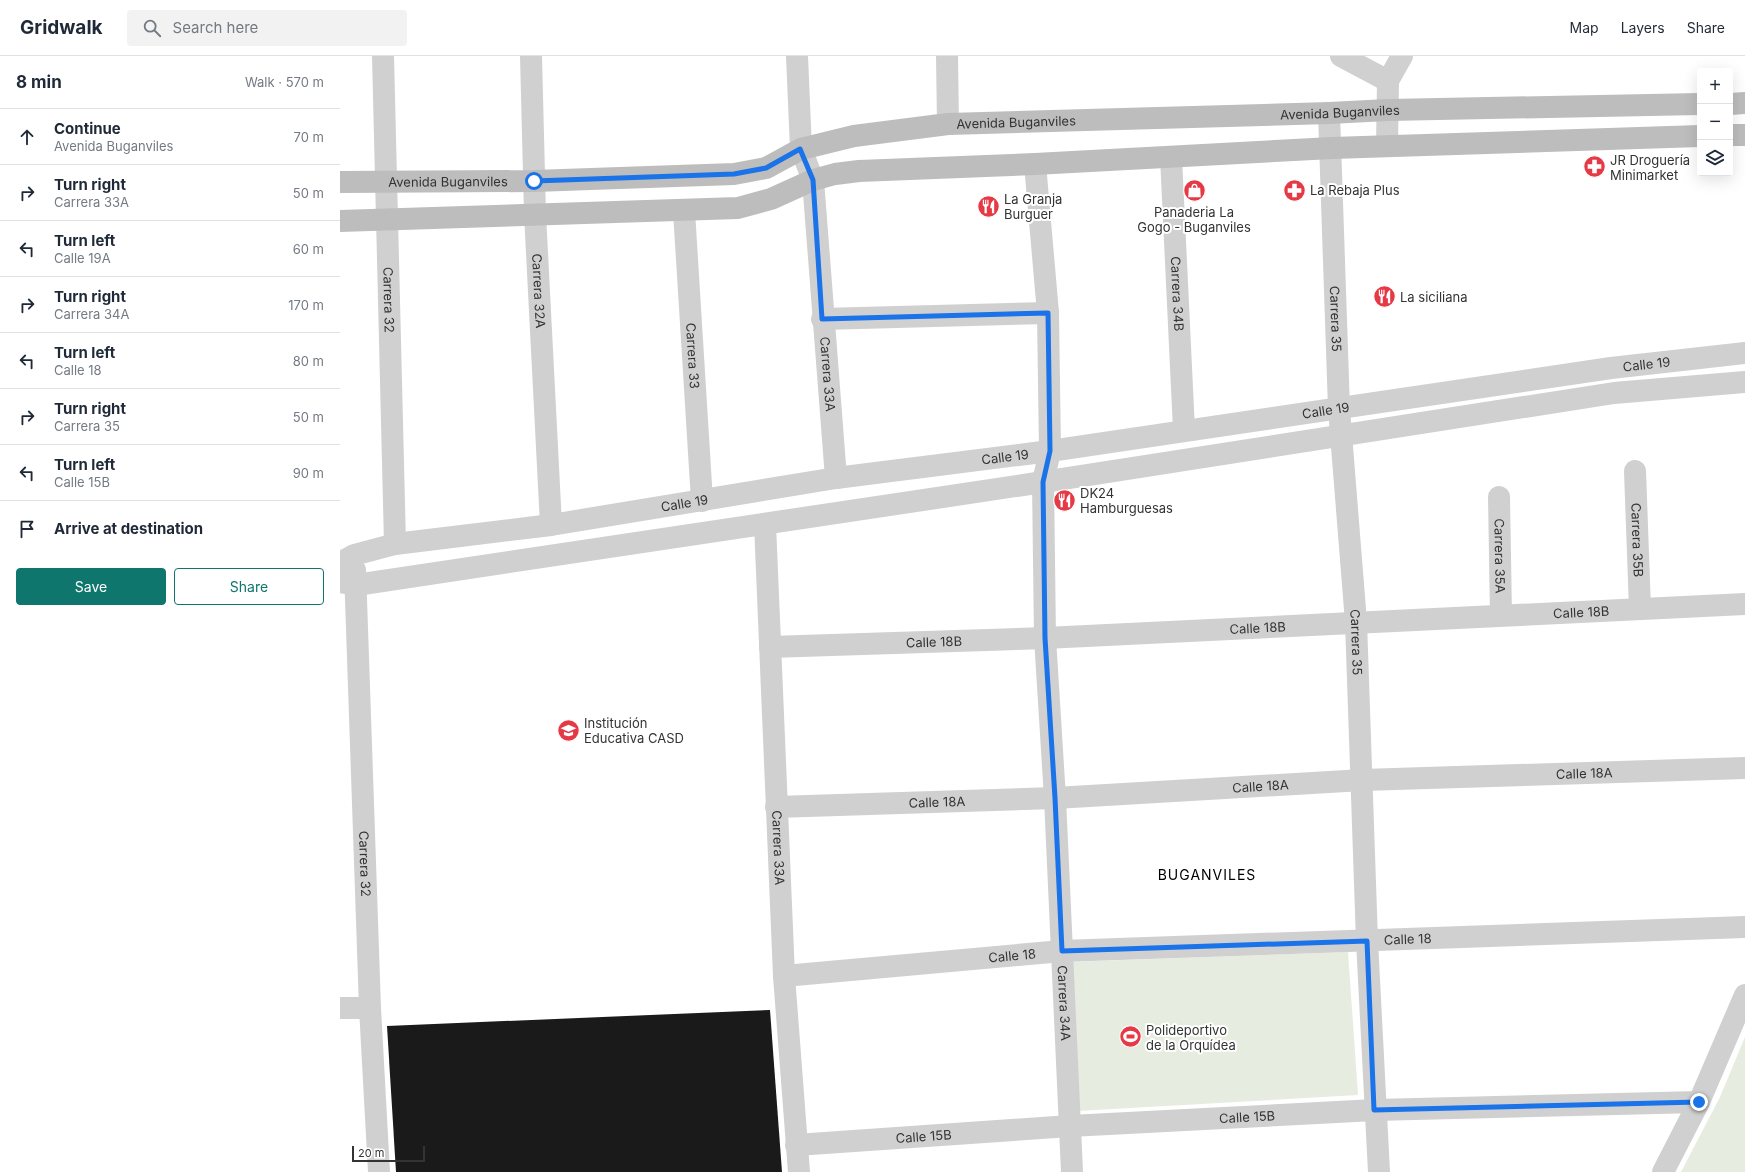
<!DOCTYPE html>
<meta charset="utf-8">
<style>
body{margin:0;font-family:Inter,sans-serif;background:#f2f2f3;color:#1f2937}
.controls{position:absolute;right:12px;top:12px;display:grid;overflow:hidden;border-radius:4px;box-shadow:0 4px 16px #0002}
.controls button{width:36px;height:36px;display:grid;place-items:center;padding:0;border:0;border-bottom:1px solid #e0e1e3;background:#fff;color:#1f2937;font:20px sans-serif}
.scale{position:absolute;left:12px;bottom:10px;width:73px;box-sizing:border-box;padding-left:4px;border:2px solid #333;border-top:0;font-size:11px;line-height:14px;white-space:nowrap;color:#333;-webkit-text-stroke:3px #fff;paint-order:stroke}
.stop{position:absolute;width:12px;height:12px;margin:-9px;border:3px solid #1a73e8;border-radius:50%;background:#fff}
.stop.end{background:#1a73e8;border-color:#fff;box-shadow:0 1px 4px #0008}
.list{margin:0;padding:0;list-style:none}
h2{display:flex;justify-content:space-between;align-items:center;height:52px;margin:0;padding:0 16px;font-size:17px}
h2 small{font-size:13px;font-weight:400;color:#747a83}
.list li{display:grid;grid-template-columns:26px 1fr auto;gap:12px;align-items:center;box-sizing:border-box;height:56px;padding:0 16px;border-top:1px solid #e0e1e3}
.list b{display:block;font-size:15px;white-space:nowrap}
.list p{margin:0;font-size:13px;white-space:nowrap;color:#747a83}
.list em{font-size:13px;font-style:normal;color:#747a83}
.actions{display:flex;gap:8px;padding:12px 16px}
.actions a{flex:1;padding:9px 0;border:1px solid #0f766e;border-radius:4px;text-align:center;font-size:14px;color:#0f766e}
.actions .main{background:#0f766e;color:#fff}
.icon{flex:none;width:22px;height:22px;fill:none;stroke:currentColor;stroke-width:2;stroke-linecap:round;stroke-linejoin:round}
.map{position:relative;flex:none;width:1405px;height:1116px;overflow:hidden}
header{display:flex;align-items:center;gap:24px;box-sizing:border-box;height:56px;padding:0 20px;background:#fff;border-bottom:1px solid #e0e1e3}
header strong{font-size:19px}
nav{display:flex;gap:22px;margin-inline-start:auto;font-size:14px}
.search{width:280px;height:36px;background:#f2f2f3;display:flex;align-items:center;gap:10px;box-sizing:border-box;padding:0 14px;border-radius:4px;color:#747a83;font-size:15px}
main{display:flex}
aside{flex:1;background:#fff}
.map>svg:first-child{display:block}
.green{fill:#e6ecdf}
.building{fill:#1a1a1a}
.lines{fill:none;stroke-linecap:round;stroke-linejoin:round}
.street{stroke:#d0d0d0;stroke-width:22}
.secondary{stroke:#bdbdbd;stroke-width:22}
.route{stroke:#1a73e8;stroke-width:5}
.labels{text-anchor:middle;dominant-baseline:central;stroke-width:4;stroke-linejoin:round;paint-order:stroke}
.street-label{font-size:13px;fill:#333;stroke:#fff}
.poi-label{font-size:13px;fill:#333;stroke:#fff;text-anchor:start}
.neighbourhood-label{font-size:14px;letter-spacing:1px;fill:#000;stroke:#fff}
</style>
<header>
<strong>Gridwalk</strong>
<div class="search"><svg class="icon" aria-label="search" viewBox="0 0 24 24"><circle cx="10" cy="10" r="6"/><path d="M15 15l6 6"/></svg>Search here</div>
<nav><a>Map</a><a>Layers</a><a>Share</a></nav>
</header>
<main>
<aside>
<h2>8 min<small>Walk · 570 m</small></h2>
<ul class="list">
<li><svg class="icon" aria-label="ahead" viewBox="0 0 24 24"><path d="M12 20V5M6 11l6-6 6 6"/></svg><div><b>Continue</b><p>Avenida Buganviles</p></div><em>70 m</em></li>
<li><svg class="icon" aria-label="right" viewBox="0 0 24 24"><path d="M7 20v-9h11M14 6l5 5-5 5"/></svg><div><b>Turn right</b><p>Carrera 33A</p></div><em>50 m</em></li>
<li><svg class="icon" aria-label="left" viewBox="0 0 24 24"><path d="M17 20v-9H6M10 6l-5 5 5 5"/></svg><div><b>Turn left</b><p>Calle 19A</p></div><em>60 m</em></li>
<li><svg class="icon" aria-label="right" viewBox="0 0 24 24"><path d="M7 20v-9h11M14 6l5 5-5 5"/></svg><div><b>Turn right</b><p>Carrera 34A</p></div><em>170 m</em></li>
<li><svg class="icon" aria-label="left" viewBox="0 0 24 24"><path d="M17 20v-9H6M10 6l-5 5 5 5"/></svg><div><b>Turn left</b><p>Calle 18</p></div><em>80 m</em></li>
<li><svg class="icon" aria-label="right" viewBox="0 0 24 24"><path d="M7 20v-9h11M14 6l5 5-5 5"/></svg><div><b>Turn right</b><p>Carrera 35</p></div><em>50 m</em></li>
<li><svg class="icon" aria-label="left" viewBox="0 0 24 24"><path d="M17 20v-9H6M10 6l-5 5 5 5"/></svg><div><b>Turn left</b><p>Calle 15B</p></div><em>90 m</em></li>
<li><svg class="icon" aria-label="arrive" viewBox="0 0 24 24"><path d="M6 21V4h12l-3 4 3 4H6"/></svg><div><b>Arrive at destination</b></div></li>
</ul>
<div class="actions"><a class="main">Save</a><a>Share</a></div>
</aside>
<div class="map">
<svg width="1405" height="1116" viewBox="0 0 1405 1116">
<rect width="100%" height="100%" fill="#fff"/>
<path class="green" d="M1008,896L1018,1039L737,1055L730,906Z
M1405,981V1116H1341L1380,1041Z"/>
<path class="building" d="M430,954L442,1116H56L47,970Z"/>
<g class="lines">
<g class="street">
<path id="s1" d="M43,0L55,488"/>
<path id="s2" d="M191,0L195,158L211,469"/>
<path id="s3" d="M457,0L461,93L473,124L496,422"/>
<path d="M607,0L608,68"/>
<path d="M1001,0L1048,25"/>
<path id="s4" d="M989,57L999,353L1016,566L1027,885L1039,1116"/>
<path d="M1047,90L1048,25L1062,0"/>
<path id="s5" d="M831,101L844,374"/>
<path id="s6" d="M695,108L708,257L710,395L703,426L705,582L715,742L732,1116"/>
<path id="s7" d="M344,155L362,445"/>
<path d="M482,263L708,257"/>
<path id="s8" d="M1295,415L1300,553"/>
<path id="s9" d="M1159,441L1161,559"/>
<path id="s10" d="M425,468L444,920L459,1116"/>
<path id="s11" d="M0,507L14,499L55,488L211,469L496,422L710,395L1271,312L1405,297"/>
<path id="s12" d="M15,514L30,952L39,1116"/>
<path d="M0,526L16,529L703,426L1274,337L1405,326"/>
<path id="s13" d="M430,591L705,582L1405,548"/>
<path id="s14" d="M436,751L715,742L1023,724L1405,712"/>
<path id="s15" d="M444,920L722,895L1405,871"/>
<path d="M0,952H30"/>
<path id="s16" d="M456,1089L730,1070L1035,1054L1359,1046"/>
<path d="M1323,1116L1359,1046L1405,939"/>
</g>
<g class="secondary">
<path d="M1390,48L1405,47"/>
<path d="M1390,79H1405"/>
<path id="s17" d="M0,126L194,125L394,118L426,112L461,93L514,80L608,68L989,57L1048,54L1360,48"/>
<path d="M0,165L398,152L431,143L473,124L495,118L519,115L695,108L992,92L1360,80"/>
</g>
</g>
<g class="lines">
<path class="route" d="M194,125L394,118L426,112L460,93L473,124L482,263L708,257L710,395L703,426L705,582L715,742L722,895L1027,885L1034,1054L1359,1046"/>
</g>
<defs>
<symbol id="pharmacy-disc" viewBox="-11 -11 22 22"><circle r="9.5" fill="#e63946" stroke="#fff"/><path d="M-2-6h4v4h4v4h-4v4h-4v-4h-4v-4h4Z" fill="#fff"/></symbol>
<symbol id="shop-disc" viewBox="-11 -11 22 22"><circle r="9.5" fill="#e63946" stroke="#fff"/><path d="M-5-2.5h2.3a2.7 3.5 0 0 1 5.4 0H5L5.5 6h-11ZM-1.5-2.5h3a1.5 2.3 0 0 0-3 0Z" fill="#fff"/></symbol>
<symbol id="restaurant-disc" viewBox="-11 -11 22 22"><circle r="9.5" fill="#e63946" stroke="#fff"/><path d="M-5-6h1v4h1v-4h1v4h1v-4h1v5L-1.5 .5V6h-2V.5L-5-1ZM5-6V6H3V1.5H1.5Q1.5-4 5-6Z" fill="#fff"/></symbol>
<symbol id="university-disc" viewBox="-11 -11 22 22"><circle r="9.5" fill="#e63946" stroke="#fff"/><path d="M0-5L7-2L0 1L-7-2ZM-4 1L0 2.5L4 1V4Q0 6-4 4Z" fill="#fff"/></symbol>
<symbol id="stadium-disc" viewBox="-11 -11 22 22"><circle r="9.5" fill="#e63946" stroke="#fff"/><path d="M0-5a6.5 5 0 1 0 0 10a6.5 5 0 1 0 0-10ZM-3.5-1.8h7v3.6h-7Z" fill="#fff"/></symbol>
</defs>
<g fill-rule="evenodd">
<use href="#pharmacy-disc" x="1242" y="98" width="25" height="25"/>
<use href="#shop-disc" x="842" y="122" width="25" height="25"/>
<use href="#pharmacy-disc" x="942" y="122" width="25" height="25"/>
<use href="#restaurant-disc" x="636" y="138" width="25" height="25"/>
<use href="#restaurant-disc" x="1032" y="228" width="25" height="25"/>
<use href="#restaurant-disc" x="712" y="432" width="25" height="25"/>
<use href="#university-disc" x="216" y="662" width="25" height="25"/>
<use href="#stadium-disc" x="778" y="968" width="25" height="25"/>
</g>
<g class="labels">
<g class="street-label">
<text stroke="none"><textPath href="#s17" startOffset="1008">Avenida Buganviles</textPath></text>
<text stroke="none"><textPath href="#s17" startOffset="684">Avenida Buganviles</textPath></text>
<text stroke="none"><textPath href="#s17" startOffset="108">Avenida Buganviles</textPath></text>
<text stroke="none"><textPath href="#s2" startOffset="235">Carrera 32A</textPath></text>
<text stroke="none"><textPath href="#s5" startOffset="137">Carrera 34B</textPath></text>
<text stroke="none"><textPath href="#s1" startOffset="244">Carrera 32</textPath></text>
<text stroke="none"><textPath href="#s4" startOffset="206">Carrera 35</textPath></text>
<text stroke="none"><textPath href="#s7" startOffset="145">Carrera 33</textPath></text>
<text stroke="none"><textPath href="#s11" startOffset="1323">Calle 19</textPath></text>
<text stroke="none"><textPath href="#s3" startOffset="321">Carrera 33A</textPath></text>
<text stroke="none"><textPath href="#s11" startOffset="999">Calle 19</textPath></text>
<text stroke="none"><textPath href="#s11" startOffset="675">Calle 19</textPath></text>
<text stroke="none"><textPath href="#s11" startOffset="351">Calle 19</textPath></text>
<text stroke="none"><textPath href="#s8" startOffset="69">Carrera 35B</textPath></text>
<text stroke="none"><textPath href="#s9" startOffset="59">Carrera 35A</textPath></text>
<text stroke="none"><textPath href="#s13" startOffset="812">Calle 18B</textPath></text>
<text stroke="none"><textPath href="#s13" startOffset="488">Calle 18B</textPath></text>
<text stroke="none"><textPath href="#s13" startOffset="164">Calle 18B</textPath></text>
<text stroke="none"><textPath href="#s4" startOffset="530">Carrera 35</textPath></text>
<text stroke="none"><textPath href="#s14" startOffset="809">Calle 18A</textPath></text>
<text stroke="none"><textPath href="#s14" startOffset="485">Calle 18A</textPath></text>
<text stroke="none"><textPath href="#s14" startOffset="161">Calle 18A</textPath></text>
<text stroke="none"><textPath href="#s10" startOffset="324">Carrera 33A</textPath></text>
<text stroke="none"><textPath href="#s12" startOffset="294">Carrera 32</textPath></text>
<text stroke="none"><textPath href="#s15" startOffset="625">Calle 18</textPath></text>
<text stroke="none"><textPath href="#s15" startOffset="229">Calle 18</textPath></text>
<text stroke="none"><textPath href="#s6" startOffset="841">Carrera 34A</textPath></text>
<text stroke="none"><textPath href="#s16" startOffset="452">Calle 15B</textPath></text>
<text stroke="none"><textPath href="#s16" startOffset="128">Calle 15B</textPath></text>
</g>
<g class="poi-label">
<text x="1270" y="104">JR Droguería<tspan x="1270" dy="15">Minimarket</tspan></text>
<text x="970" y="134">La Rebaja Plus</text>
<text x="664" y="143">La Granja<tspan x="664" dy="15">Burguer</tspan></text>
<text x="854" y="156" text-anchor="middle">Panaderia La<tspan x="854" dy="15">Gogo - Buganviles</tspan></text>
<text x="1060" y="241">La siciliana</text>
<text x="740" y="437">DK24<tspan x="740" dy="15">Hamburguesas</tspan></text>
<text x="244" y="667">Institución<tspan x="244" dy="15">Educativa CASD</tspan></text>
<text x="806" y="974">Polideportivo<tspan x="806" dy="15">de la Orquídea</tspan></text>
</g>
<g class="neighbourhood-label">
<text x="867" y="818">BUGANVILES</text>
</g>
</g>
</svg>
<div class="controls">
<button>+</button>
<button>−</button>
<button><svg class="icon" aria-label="layers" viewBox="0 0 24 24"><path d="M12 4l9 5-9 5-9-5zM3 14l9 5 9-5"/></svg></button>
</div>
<div class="scale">20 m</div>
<div class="stop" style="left:194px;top:125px"></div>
<div class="stop end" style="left:1359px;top:1046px"></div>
</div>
</main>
